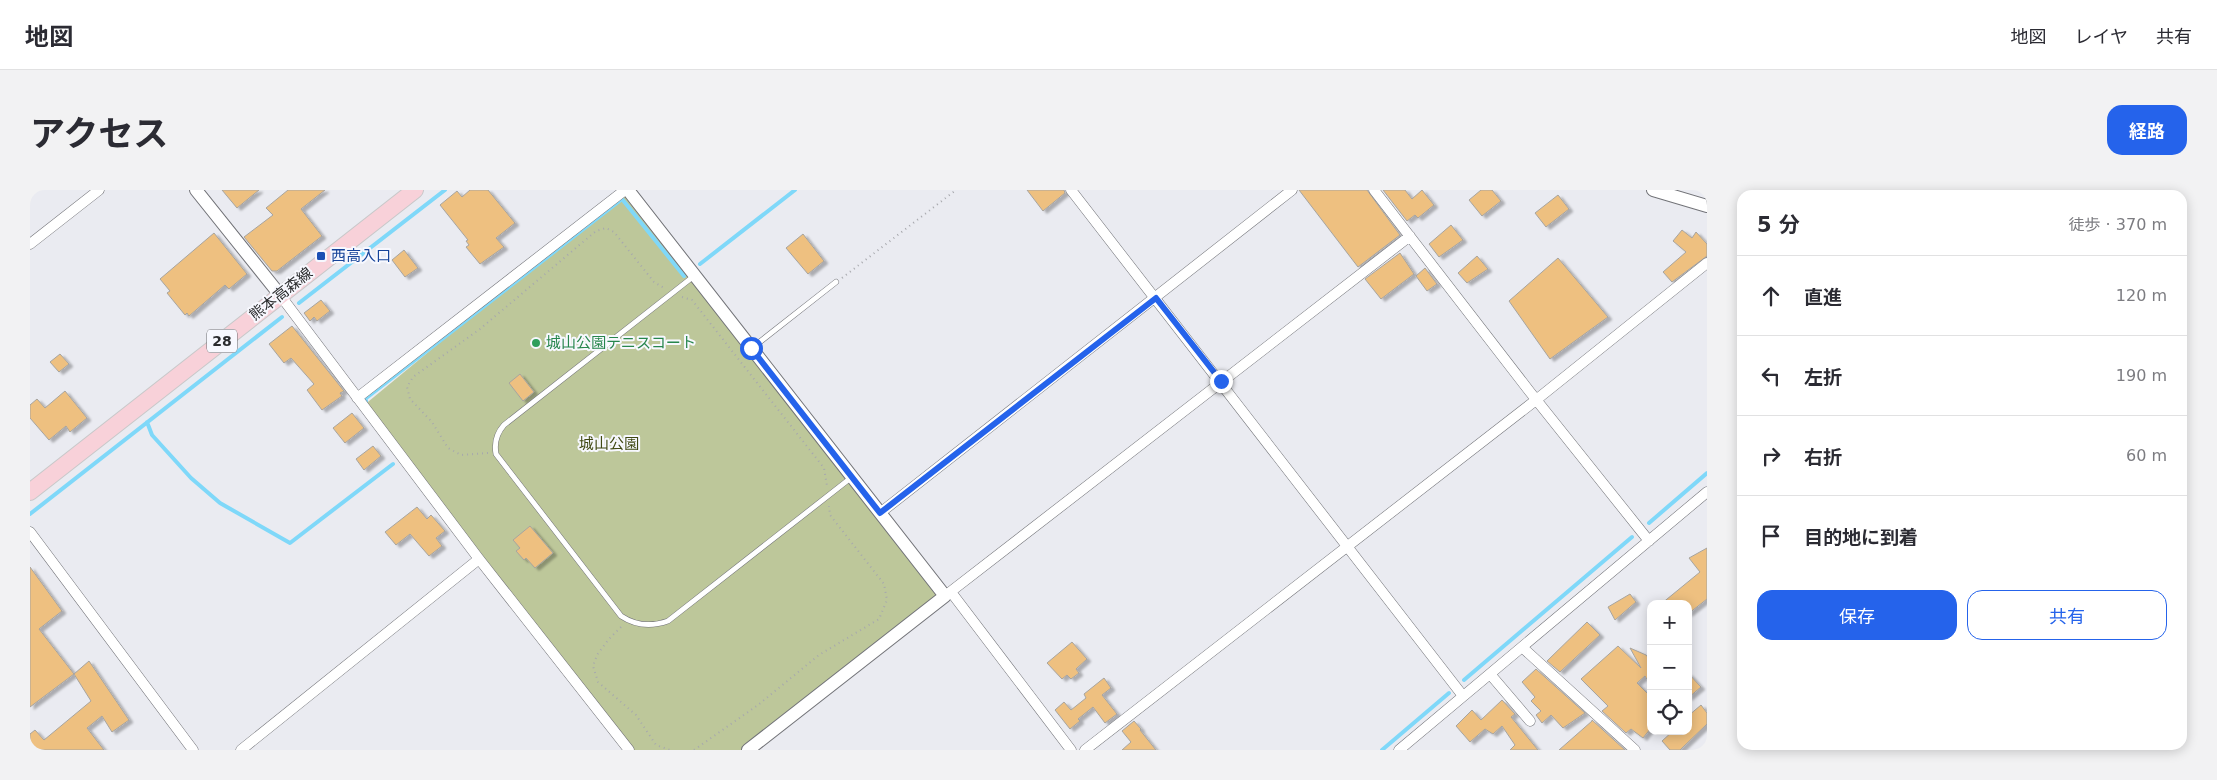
<!DOCTYPE html>
<html lang="ja">
<meta charset="utf-8">
<style>
body{margin:0;font-family:"DejaVu Sans","Noto Sans JP",sans-serif;background:#f2f2f3;color:#2b2b33}
.controls{position:absolute;right:15px;bottom:15px;display:grid;overflow:hidden;border-radius:10px;box-shadow:0 2px 12px #0003}
.controls button{width:45px;height:45px;display:grid;place-items:center;padding:0;border:0;border-bottom:1px solid #e1e1e2;background:#fff;color:#2b2b33;font:25px sans-serif}
.stop{position:absolute;width:15px;height:15px;margin:-11px;border:4px solid #2563eb;border-radius:50%;background:#fff}
.stop.end{background:#2563eb;border-color:#fff;box-shadow:0 1px 5px #0008}
.list{margin:0;padding:0;list-style:none}
h2{display:flex;justify-content:space-between;align-items:center;height:65px;margin:0;padding:0 20px;font-size:21px}
h2 small{font-size:16px;font-weight:400;color:#7c7c81}
.list li{display:grid;grid-template-columns:32px 1fr auto;gap:15px;align-items:center;box-sizing:border-box;height:80px;padding:0 20px;border-top:1px solid #e1e1e2}
.list b{display:block;font-size:19px;white-space:nowrap}
.list em{font-size:16px;font-style:normal;color:#7c7c81}
.actions{display:flex;gap:10px;padding:15px 20px}
.actions a{flex:1;padding:11px 0;border:1px solid #2563eb;border-radius:15px;text-align:center;font-size:18px;color:#2563eb}
.actions .main{background:#2563eb;color:#fff}
.icon{flex:none;width:28px;height:28px;fill:none;stroke:currentColor;stroke-width:2;stroke-linecap:round;stroke-linejoin:round}
.map{position:relative;flex:none;width:1677px;height:560px;overflow:hidden;border-radius:15px}
header{display:flex;align-items:center;gap:30px;box-sizing:border-box;height:70px;padding:0 25px;background:#fff;border-bottom:1px solid #e1e1e2}
header strong{font-size:24px}
nav{display:flex;gap:28px;margin-inline-start:auto;font-size:18px}
.intro{display:flex;align-items:center;justify-content:space-between;box-sizing:border-box;height:120px;padding:0 30px}
h1{margin:0;font-size:35px}
.button{padding:12px 22px;border-radius:15px;background:#2563eb;color:#fff;font-size:18px;font-weight:700}
main{display:flex;gap:30px;padding:0 30px}
aside{flex:1;background:#fff;border-radius:15px;box-shadow:0 2px 12px #0003}
.map>svg:first-child{display:block}
.park{fill:#bdc79a}
.lines{fill:none;stroke-linecap:round;stroke-linejoin:round}
.stream{stroke:#7fd8f9;stroke-width:4}
.building{fill:#eec080;stroke:#a7a49f;filter:url(#shadow)}
.service-casing{stroke:#727378;stroke-width:6}
.minor-casing{stroke:#727378;stroke-width:11}
.tertiary-casing{stroke:#727378;stroke-width:14}
.primary-casing{stroke:#c8c8c9;stroke-width:18}
.path{stroke:#a7a8ad;stroke-width:2;stroke-dasharray:1 4;stroke-linecap:butt}
.service{stroke:#fff;stroke-width:5}
.minor{stroke:#fff;stroke-width:10}
.tertiary{stroke:#fff;stroke-width:12}
.primary{stroke:#f8d1d9;stroke-width:16}
.route{stroke:#2563eb;stroke-width:6}
.transit-dot{fill:#1a4fb4;stroke:#f7f8fe;stroke-width:2}
.leisure-dot{fill:#2e9e5b;stroke:#f7f8fe;stroke-width:2}
.labels{text-anchor:middle;dominant-baseline:central;stroke-width:4;stroke-linejoin:round;paint-order:stroke}
.shield{fill:#f7f8fe;stroke:#68696c;stroke-width:1}
.shield-label{font-size:14px;font-weight:bold;fill:#2b2c2e}
.transit-label{font-size:15px;fill:#164399;stroke:#f7f8fe;text-anchor:start}
.street-label{font-size:15px;fill:#2b2c2e;stroke:#f7f8fe}
.leisure-label{font-size:15px;fill:#27864d;stroke:#f7f8fe;text-anchor:start}
.park-label{font-size:15px;fill:#404913;stroke:#f7f8fe}
</style>
<header>
<strong>地図</strong>
<nav><a>地図</a><a>レイヤ</a><a>共有</a></nav>
</header>
<div class="intro"><h1>アクセス</h1><a class="button">経路</a></div>
<main>
<div class="map">
<svg width="1677" height="560" viewBox="0 0 1677 560">
<defs>
<filter id="shadow"><feDropShadow dx="4" dy="2.5" stdDeviation="1" flood-color="#0004"/></filter>
</defs>
<rect width="100%" height="100%" fill="#eaebf1"/>
<path class="park" d="M595,0L915,406L718,560H603L333,216Z"/>
<g class="lines">
<path class="stream" d="M670,74L765,0
M269,113L415,0
M336,211L335,209L592,9L654,86
M117,232L122,245L161,288L190,313L260,353L363,274
M0,324L252,127
M1619,333L1677,283
M1434,490L1602,347
M1352,560L1419,503"/>
</g>
<path class="building" d="M192,0H229L207,18Z
M258,0H295L271,19L292,46L247,81H242L214,47L243,25L236,18Z
M440,0H458L485,33L466,48L474,57L450,74L436,57L439,55L436,51L438,50L410,15L427,1L432,7Z
M997,0H1034L1035,3L1013,21Z
M1269,0H1337L1370,45L1328,77Z
M1353,0H1375L1382,9L1392,0L1404,15L1388,28L1385,25L1377,31Z
M1451,0H1462L1471,11L1452,26L1439,10Z
M1528,5L1539,19L1516,37L1505,23Z
M1421,35L1433,50L1409,67L1399,54Z
M1652,40L1662,48L1666,42L1677,54V66L1642,92L1633,82L1656,62L1643,51Z
M184,43L217,84L199,99L195,95L159,126L157,123L155,125L137,103L140,101L130,89Z
M773,44L794,71L778,84L756,58Z
M374,60L388,78L375,87L362,70Z
M1370,63L1384,84L1351,109L1335,89Z
M1447,66L1458,79L1437,93L1428,83Z
M1528,68L1578,127L1520,169L1479,111Z
M1395,78L1407,94L1397,101L1386,86Z
M291,110L300,121L287,131L284,127L280,131L274,123Z
M262,136L314,201L310,203L312,206L292,220L277,200L284,194L261,168L254,173L239,154Z
M30,164L39,174L29,182L20,172Z
M490,184L504,202L493,211L479,193Z
M35,201L57,228L40,242L36,236L19,250L0,228V215L7,209L15,218Z
M322,223L334,238L315,253L303,238Z
M343,256L351,266L334,280L326,269Z
M387,317L397,329L401,325L415,341L406,348L412,356L399,366L380,344L366,355L355,342Z
M500,336L523,363L505,378L496,368L494,370L486,361L490,358L483,350Z
M1677,358V409L1658,424V414H1631L1670,382L1659,368Z
M0,377L32,421L9,439L44,484L0,517Z
M1600,404L1606,412L1585,430L1578,417Z
M1557,432L1570,445L1530,482L1517,471Z
M1042,452L1057,469L1046,479L1049,483L1041,489L1037,485L1032,489L1017,473Z
M1588,456L1611,478L1600,458L1616,465L1621,471V496L1615,486L1607,493L1621,507V538L1613,548L1601,539L1596,543L1572,521L1578,516L1551,489Z
M59,471L99,530L82,542L72,526L57,538L74,560H0V544L5,540L14,550L61,511L44,484Z
M1506,479L1555,523L1533,538L1521,525L1512,533L1506,525L1511,521L1501,511L1505,507L1492,492Z
M1658,483L1671,497L1658,508Z
M1074,488L1081,498L1072,505L1087,524L1075,533L1063,517L1048,529L1050,531L1040,539L1025,520L1034,512L1041,520L1056,508L1054,504Z
M1472,510L1485,524L1481,527L1508,560H1480L1485,555L1472,536L1463,544L1455,539L1440,552L1426,536L1442,520L1451,530Z
M1671,515L1677,523V534L1650,560H1640L1632,551L1643,541H1658V526Z
M1562,530L1595,560H1529L1562,531Z
M1104,531L1111,539L1110,540L1126,560H1092L1101,552L1092,541Z"/>
<g class="lines">
<defs>
<path id="service" d="M664,86L474,235C466,244 464,253 466,264L591,426C606,436 621,437 638,431L822,287
M722,158L806,92"/>
<path id="minor" d="M1041,0L1433,506
M1344,0L1500,202L1619,351
M0,54L69,0
M250,105L449,369L599,560
M327,208L595,0
M850,323L1262,0
M0,342L163,560
M921,402L1041,560
M915,406L1380,46
M1493,458L1605,560
M1460,484L1500,531
M211,560L449,369
M1055,560L1506,210L1677,73
M1369,560L1677,302"/>
<path id="tertiary" d="M166,0L250,105
M598,0L915,406L718,560
M1623,0L1677,16"/>
<path id="primary" d="M0,302L385,0"/>
</defs>
<use href="#service" class="service-casing"/>
<use href="#minor" class="minor-casing"/>
<use href="#tertiary" class="tertiary-casing"/>
<use href="#primary" class="primary-casing"/>
<path class="path" d="M812,88L926,0
M652,107L662,110L794,278L797,296
M458,263L431,265L418,258L402,232L380,209L377,197L383,187L450,139L566,41L576,38L584,42L624,92L634,98
M591,437L579,449L567,465L563,476L568,492L606,525L626,555L640,560
M664,560L728,515L789,465L849,429L857,410L854,394L800,325L799,316"/>
<use href="#service" class="service"/>
<use href="#minor" class="minor"/>
<use href="#tertiary" class="tertiary"/>
<use href="#primary" class="primary"/>
</g>
<g class="lines">
<path class="route" d="M721,158L850,323L1126,108L1191,191"/>
</g>
<rect class="transit-dot" x="286" y="61" width="10" height="10" rx="2.5"/>
<circle class="leisure-dot" cx="506" cy="153" r="5"/>
<g class="labels">
<rect class="shield" x="177" y="139.5" width="30" height="23" rx="4"/>
<g class="shield-label">
<text x="192" y="151">28</text>
</g>
<g class="transit-label">
<text x="301" y="66">西高入口</text>
</g>
<g class="street-label">
<text transform="translate(251 104) rotate(-38)">熊本高森線</text>
</g>
<g class="leisure-label">
<text x="516" y="153">城山公園テニスコート</text>
</g>
<g class="park-label">
<text x="579" y="254">城山公園</text>
</g>
</g>
</svg>
<div class="controls">
<button>+</button>
<button>−</button>
<button><svg class="icon" aria-label="locate" viewBox="0 0 24 24"><circle cx="12" cy="12" r="6"/><path d="M12 2v4M12 18v4M2 12h4M18 12h4"/></svg></button>
</div>
<div class="stop" style="left:721px;top:158px"></div>
<div class="stop end" style="left:1191px;top:191px"></div>
</div>
<aside>
<h2>5 分<small>徒歩 · 370 m</small></h2>
<ul class="list">
<li><svg class="icon" aria-label="ahead" viewBox="0 0 24 24"><path d="M12 20V5M6 11l6-6 6 6"/></svg><div><b>直進</b></div><em>120 m</em></li>
<li><svg class="icon" aria-label="left" viewBox="0 0 24 24"><path d="M17 20v-9H6M10 6l-5 5 5 5"/></svg><div><b>左折</b></div><em>190 m</em></li>
<li><svg class="icon" aria-label="right" viewBox="0 0 24 24"><path d="M7 20v-9h11M14 6l5 5-5 5"/></svg><div><b>右折</b></div><em>60 m</em></li>
<li><svg class="icon" aria-label="arrive" viewBox="0 0 24 24"><path d="M6 21V4h12l-3 4 3 4H6"/></svg><div><b>目的地に到着</b></div></li>
</ul>
<div class="actions"><a class="main">保存</a><a>共有</a></div>
</aside>
</main>
